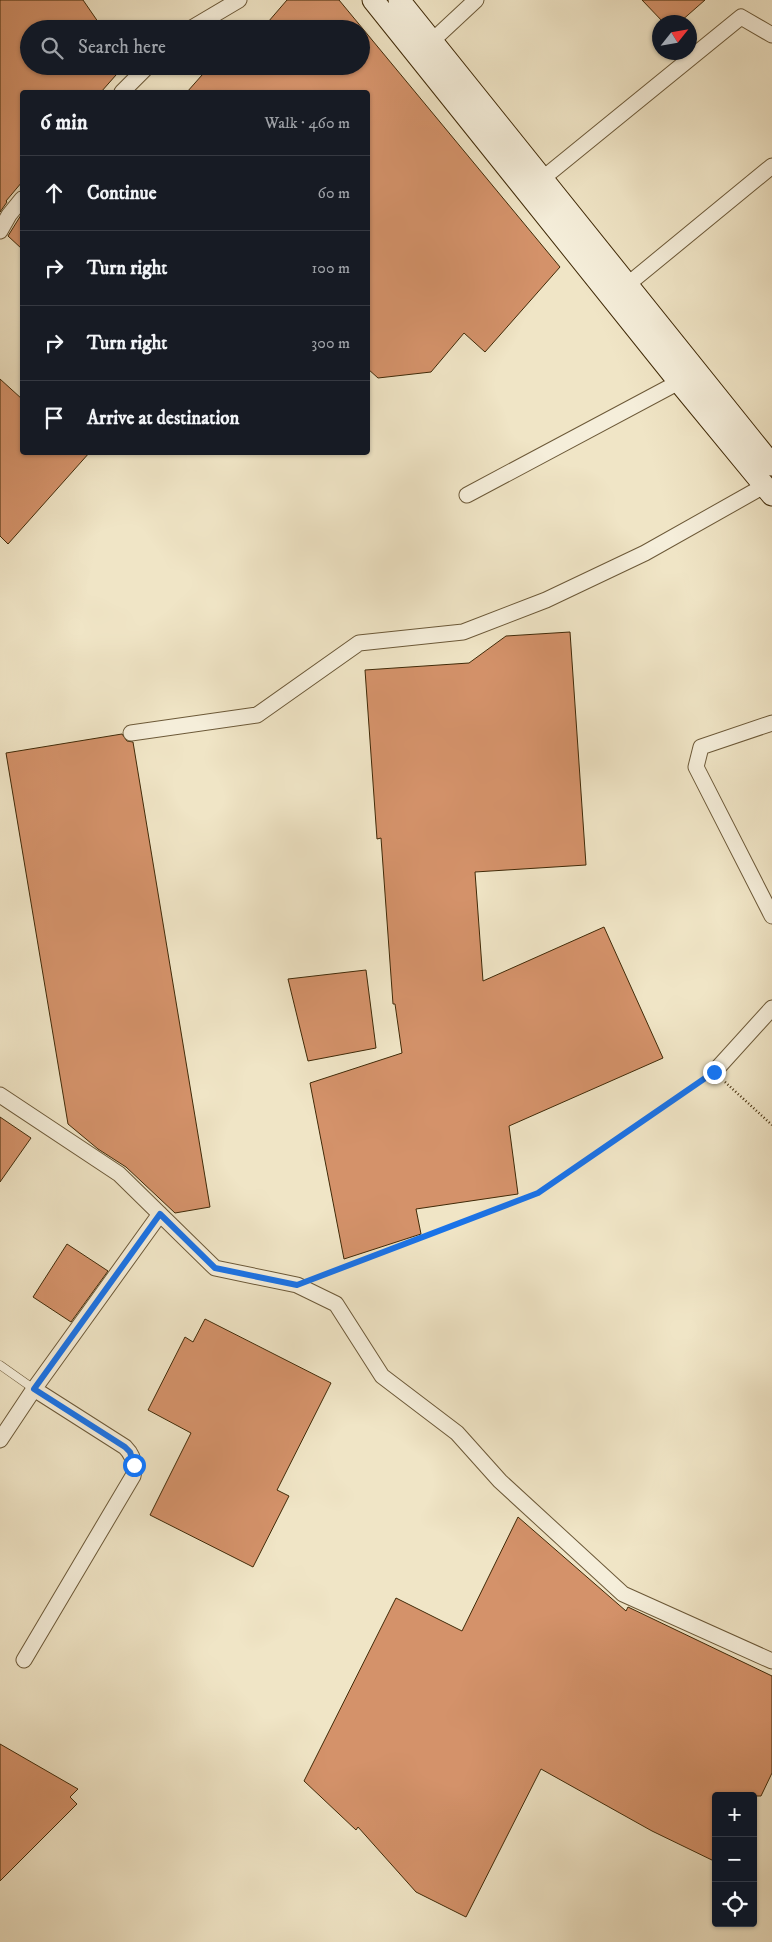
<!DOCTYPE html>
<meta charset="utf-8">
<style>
body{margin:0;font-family:"IM FELL DW Pica",serif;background:#20242c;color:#f1f3f6}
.controls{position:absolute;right:15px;bottom:15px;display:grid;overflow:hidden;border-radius:5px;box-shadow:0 1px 4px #0004}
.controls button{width:45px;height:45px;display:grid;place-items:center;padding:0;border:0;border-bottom:1px solid #363941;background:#171b24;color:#f1f3f6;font:25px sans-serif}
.compass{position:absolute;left:652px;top:15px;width:45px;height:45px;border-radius:50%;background:#171b24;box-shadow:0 1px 4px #0004;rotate:59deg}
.stop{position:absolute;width:15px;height:15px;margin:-11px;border:4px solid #1a73e8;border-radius:50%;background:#fff}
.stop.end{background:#1a73e8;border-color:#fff;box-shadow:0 1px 5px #0008}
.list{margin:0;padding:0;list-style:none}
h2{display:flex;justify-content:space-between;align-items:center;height:65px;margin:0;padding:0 20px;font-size:21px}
h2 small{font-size:16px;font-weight:400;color:#9ea1a6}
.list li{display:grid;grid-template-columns:32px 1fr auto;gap:15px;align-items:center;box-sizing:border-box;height:75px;padding:0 20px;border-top:1px solid #363941}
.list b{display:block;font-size:19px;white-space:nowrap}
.list em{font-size:16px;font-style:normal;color:#9ea1a6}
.icon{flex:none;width:28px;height:28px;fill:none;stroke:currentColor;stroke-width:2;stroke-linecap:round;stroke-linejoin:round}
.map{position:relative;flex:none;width:772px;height:1942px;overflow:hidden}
.search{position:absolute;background:#171b24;box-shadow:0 1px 4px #0004;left:20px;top:20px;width:350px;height:55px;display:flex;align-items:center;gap:12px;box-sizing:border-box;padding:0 18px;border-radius:28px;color:#9ea1a6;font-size:19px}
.panel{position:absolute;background:#171b24;box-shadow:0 1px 4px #0004;left:20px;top:90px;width:350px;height:365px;border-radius:5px}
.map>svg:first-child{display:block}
.building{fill:#d4926a;stroke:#402a08}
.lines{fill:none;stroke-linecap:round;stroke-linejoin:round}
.lane-casing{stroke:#6c5938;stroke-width:9}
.street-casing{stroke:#6c5938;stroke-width:17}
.secondary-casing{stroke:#402a08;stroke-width:23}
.path{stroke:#402a08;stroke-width:2.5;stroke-dasharray:1 2.5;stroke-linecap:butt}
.lane{stroke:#f5eeda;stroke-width:8}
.street{stroke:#f5eeda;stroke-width:15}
.secondary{stroke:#f5eeda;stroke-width:21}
.route{stroke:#1a73e8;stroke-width:6}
</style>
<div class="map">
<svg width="772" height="1942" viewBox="0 0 772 1942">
<rect width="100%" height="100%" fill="#f0e5c6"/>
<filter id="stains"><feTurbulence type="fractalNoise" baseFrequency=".004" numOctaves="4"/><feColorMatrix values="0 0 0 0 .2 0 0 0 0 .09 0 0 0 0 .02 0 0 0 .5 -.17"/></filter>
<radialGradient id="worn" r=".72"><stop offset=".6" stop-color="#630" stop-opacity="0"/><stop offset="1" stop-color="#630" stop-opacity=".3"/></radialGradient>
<path class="building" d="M0,0H83L103,29H29V66H124L101,92H22V182L6,201L7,202L0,212Z
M287,0H339L560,267L485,352L464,333L431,372L378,378L368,369V92H187L210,66H361V29H262Z
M642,0H705L680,22H663Z
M21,215L22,216V249L8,236Z
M0,379L22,399V452H90L8,544L0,536Z
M570,632L586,865L475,872L483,981L604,927L663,1058L509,1126L518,1194L416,1209L421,1234L344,1259L310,1083L402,1053L395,1004H393L381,838L377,839L365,670L469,663L506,636Z
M122,734L127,741L133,742L210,1207L175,1213L126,1167L98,1149L68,1124L6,753Z
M366,970L376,1048L308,1061L288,979Z
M0,1117L31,1138L0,1182Z
M67,1244L108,1271L71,1322L33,1297Z
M205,1319L331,1383L277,1490L289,1496L253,1567L150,1515L191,1433L148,1410L185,1337L193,1342Z
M518,1517L626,1611L628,1607L772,1676V1773L761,1796H716V1862L652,1831L541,1769L466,1917L416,1892L358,1827L356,1830L304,1781L396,1598L462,1631Z
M0,1744L78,1789L70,1797L77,1804L0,1881Z"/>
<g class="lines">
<defs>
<path id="lane" d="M0,1365L34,1389"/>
<path id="street" d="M190,29L239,0
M432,41L476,0
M122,92L148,66
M542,179L741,17L772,35
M0,231L9,215L22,199
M627,285L772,166
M467,495L679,382
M772,723L701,747L696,767L772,916
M131,733L257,715L359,643L463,632L546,600L645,553L764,486
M714,1072L772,1008
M0,1095L119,1174L215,1268L297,1285L336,1304L382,1376L457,1433L500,1481L623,1594L772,1661
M0,1440L34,1389L160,1214
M24,1660L133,1476C136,1464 133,1455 125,1447L34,1389"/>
<path id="secondary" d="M373,0L679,382L772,495
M399,0L772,465"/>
</defs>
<use href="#lane" class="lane-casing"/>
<use href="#street" class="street-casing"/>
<use href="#secondary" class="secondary-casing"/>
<path class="path" d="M725,1082L772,1125
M315,1278L538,1193L703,1079"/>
<use href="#lane" class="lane"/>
<use href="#street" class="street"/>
<use href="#secondary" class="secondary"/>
</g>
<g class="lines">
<path class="route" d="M134,1465L130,1452L125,1447L34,1389L160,1214L215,1268L297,1285L538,1193L714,1072"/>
</g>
<rect width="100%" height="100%" filter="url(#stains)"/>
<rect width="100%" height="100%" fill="url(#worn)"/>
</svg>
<div class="controls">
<button>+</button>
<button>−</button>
<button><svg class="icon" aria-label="locate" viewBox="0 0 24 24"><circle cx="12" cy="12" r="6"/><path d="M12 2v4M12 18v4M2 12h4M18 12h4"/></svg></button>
</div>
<svg class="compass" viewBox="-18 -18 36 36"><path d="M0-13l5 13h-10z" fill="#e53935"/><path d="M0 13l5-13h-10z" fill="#9ea1a6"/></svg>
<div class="stop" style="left:134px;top:1465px"></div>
<div class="stop end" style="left:714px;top:1072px"></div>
<div class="search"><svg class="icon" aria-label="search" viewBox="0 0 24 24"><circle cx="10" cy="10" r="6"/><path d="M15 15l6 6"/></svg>Search here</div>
<section class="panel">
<h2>6 min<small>Walk · 460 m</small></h2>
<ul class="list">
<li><svg class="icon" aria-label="ahead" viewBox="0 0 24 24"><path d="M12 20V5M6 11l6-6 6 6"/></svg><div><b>Continue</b></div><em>60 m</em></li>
<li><svg class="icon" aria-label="right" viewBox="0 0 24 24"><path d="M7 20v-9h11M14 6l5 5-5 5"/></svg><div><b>Turn right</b></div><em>100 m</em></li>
<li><svg class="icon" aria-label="right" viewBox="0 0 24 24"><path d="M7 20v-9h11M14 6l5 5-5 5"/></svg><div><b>Turn right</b></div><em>300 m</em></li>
<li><svg class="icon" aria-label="arrive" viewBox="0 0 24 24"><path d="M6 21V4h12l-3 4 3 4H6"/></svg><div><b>Arrive at destination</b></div></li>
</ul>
</section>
</div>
